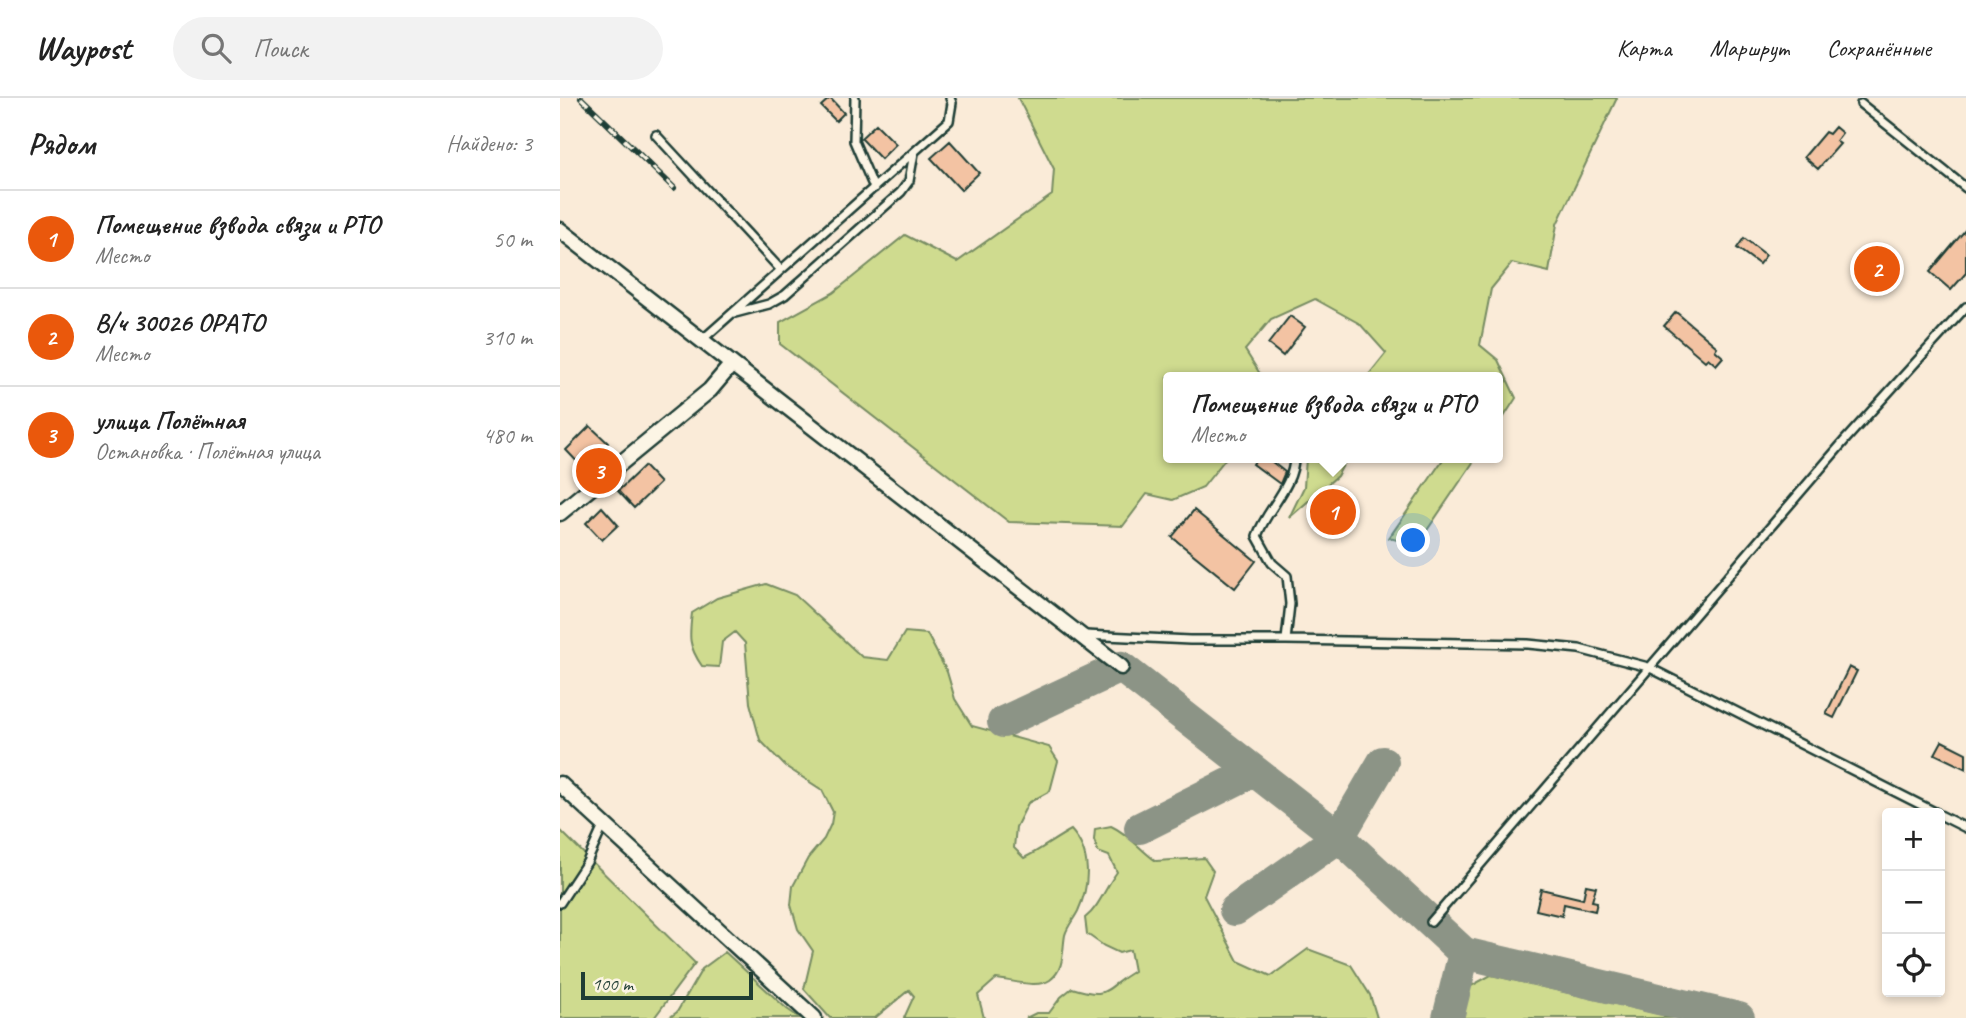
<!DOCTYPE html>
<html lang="ru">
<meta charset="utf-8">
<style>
body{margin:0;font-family:Caveat,sans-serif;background:#f2f2f2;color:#222}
.controls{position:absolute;right:21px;bottom:21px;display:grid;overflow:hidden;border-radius:7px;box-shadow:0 4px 10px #0003}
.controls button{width:63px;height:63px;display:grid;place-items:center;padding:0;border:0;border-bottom:2px solid #e0e0e0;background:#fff;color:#222;font:35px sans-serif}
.scale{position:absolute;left:21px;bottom:18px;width:172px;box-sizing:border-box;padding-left:7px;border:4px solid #1f3d34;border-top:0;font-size:19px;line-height:24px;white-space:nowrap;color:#1f3d34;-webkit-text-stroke:5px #fcf5e5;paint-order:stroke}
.you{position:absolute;left:854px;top:443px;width:24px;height:24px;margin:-18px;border:5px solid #fff;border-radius:50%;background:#1a73e8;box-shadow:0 0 0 10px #1a73e833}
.badge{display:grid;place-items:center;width:46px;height:46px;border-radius:50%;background:#ea580c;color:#fff;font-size:23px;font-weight:700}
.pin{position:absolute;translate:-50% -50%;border:4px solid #fff;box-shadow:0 2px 7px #0006}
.popup{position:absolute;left:603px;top:274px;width:340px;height:91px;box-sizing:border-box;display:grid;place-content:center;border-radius:7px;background:#fff;filter:drop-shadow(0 2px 5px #0005);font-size:23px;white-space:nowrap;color:#767676}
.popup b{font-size:26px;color:#222}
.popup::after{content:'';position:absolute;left:50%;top:100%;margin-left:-14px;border:14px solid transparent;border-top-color:#fff}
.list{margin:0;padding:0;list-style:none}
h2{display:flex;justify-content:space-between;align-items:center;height:91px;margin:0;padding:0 28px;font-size:30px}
h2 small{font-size:23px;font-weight:400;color:#767676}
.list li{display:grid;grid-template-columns:46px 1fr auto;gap:21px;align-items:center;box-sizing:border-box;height:98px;padding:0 28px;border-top:2px solid #e0e0e0}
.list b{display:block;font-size:26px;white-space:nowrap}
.list p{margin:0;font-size:23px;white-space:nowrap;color:#767676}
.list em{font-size:23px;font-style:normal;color:#767676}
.icon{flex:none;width:38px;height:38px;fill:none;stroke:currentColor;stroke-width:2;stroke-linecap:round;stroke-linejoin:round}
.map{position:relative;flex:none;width:1406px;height:920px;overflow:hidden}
header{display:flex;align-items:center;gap:42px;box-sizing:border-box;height:98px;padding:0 35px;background:#fff;border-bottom:2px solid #e0e0e0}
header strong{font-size:33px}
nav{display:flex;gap:38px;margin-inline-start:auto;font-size:24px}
.search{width:490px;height:63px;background:#f2f2f2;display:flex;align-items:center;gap:18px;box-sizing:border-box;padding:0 24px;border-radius:38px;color:#767676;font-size:26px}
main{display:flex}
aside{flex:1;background:#fff}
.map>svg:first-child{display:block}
.green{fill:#cfdb8f;stroke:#778c62;stroke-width:2}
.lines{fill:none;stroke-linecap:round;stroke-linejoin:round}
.taxiway{stroke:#8c9486;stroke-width:32}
.building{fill:#f3c3a3;stroke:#1f3d34;stroke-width:2}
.service-casing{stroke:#1f3d34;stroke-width:12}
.minor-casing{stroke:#1f3d34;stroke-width:19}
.service{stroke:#fcf5e5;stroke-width:7}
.minor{stroke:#fcf5e5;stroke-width:14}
.rail-casing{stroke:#1f3d34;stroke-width:6}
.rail{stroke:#fcf5e5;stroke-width:3.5;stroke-dasharray:10;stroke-linecap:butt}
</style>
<header>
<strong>Waypost</strong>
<div class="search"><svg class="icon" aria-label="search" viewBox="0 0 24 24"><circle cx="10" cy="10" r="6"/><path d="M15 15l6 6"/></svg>Поиск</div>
<nav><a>Карта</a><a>Маршрут</a><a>Сохранённые</a></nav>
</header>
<main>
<aside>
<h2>Рядом<small>Найдено: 3</small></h2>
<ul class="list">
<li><span class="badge">1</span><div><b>Помещение взвода связи и РТО</b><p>Место</p></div><em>50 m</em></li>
<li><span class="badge">2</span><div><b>В/ч 30026 ОРАТО</b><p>Место</p></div><em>310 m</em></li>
<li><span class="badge">3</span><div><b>улица Полётная</b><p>Остановка · Полётная улица</p></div><em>480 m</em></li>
</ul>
</aside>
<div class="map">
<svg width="1406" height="920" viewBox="0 0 1406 920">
<rect width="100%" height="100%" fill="#faebd8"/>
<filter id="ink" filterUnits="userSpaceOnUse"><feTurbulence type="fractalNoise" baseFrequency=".0143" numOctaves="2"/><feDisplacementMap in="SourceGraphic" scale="14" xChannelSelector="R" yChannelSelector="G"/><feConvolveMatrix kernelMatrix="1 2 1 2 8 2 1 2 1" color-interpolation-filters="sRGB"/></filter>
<g filter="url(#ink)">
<path class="green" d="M458,0H1057L997,126L989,174L952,165L931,191L920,247L938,262L956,300L938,328V279H807L826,255L800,226L755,201L711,221L685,252L702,279H608V360H666L643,389L613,402L587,396L563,428L449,424L220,246V224L273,195L345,137L397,164L492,97L494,71Z
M746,360H787L777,378L729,420L744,389Z
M884,360H916L857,447L829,440Z
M206,486L235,497L302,559L328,562L345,534L367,536L387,574L395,601L412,628L489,649L498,663L490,693L468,705L456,729L454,750L464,760C481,752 494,741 511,732C532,755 530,787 518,813C514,821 507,829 505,837C502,853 505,871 490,882C477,891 451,882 436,881L418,897L424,920H344L354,898L349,892L315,920H270L244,891L253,853L238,831L231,807L233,788L248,760L264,741L271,726L273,714L262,692L225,668L200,642L190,605L185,545L175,534L162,544L159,569L142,568C128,548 129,539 132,515L157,500Z
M551,728C569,736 580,752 596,763L644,760L653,773L644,798L678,863L711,878L748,851L791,867L810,897L817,920H466L476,915H489L501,899L512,890C551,902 543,891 574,873L570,852L559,855L544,848L527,836L525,820C540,808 545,790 557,774L549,758L538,754L534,742L535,731Z
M0,732L135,865L94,920H0Z
M165,854L227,911L240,920H109L117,914L142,871Z
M931,877L1116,920H896L902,893Z"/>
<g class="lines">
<path class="taxiway" d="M443,624L561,569L779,739L904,855
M580,730L694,673
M675,812L779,739L823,664
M888,920L904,855L1179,920"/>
</g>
<path class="building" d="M270,0L284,15L276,23L261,8Z
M316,26L336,46L321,61L301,40Z
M1275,29L1282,35L1276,43L1280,46L1258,71L1244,59L1265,34L1269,36Z
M390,43L419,75L401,92L371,60Z
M1406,131V175L1391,192L1370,174Z
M1184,140L1206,157L1199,166L1177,150Z
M1116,214L1157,249L1155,252L1163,259L1156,267L1148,260L1145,263L1104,228Z
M730,218L745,229L723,258L708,246Z
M30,328L48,345L23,370L6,352Z
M697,360H707L725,374L720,386L693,366Z
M84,368L100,385L74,410L58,393Z
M768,401L788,417L780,427L760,411Z
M42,409L58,427L42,442L26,425Z
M634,412L696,463L675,490L612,439Z
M1289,569L1297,573L1274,620L1266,616Z
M1382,643L1406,655V671L1375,656Z
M1026,787L1036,789L1032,803L1037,804L1035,813L1004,806L1002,818L976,812L981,791L1023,801Z"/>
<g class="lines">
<defs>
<path id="service" d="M295,0L294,43L314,90
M1301,6L1406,90
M96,37L221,172
M175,215L209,206L225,197L341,94L349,83L354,55
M142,242L389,23L392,5L390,0
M525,537L630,542H726L968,546L1019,551L1088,569L1377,715
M726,542L730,506L727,478L712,465L697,438C706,412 734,388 734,360
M1380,717L1406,730
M0,805L27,764L44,726
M871,824L1286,341L1406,209"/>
<path id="minor" d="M0,132L561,569
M0,415L150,292L172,266
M0,686L254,920"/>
</defs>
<use href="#service" class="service-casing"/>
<use href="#minor" class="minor-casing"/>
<use href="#service" class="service"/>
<use href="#minor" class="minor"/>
<defs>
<path id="rail" d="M21,0L114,90"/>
</defs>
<use href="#rail" class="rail-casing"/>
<use href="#rail" class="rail"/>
</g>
</g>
</svg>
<div class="controls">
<button>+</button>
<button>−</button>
<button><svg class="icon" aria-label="locate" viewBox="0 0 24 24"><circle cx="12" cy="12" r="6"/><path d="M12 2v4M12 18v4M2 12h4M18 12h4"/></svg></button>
</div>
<div class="scale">100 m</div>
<div class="you"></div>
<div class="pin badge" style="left:773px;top:414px">1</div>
<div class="popup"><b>Помещение взвода связи и РТО</b>Место</div>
<div class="pin badge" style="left:1317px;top:171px">2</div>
<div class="pin badge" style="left:39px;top:373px">3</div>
</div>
</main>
